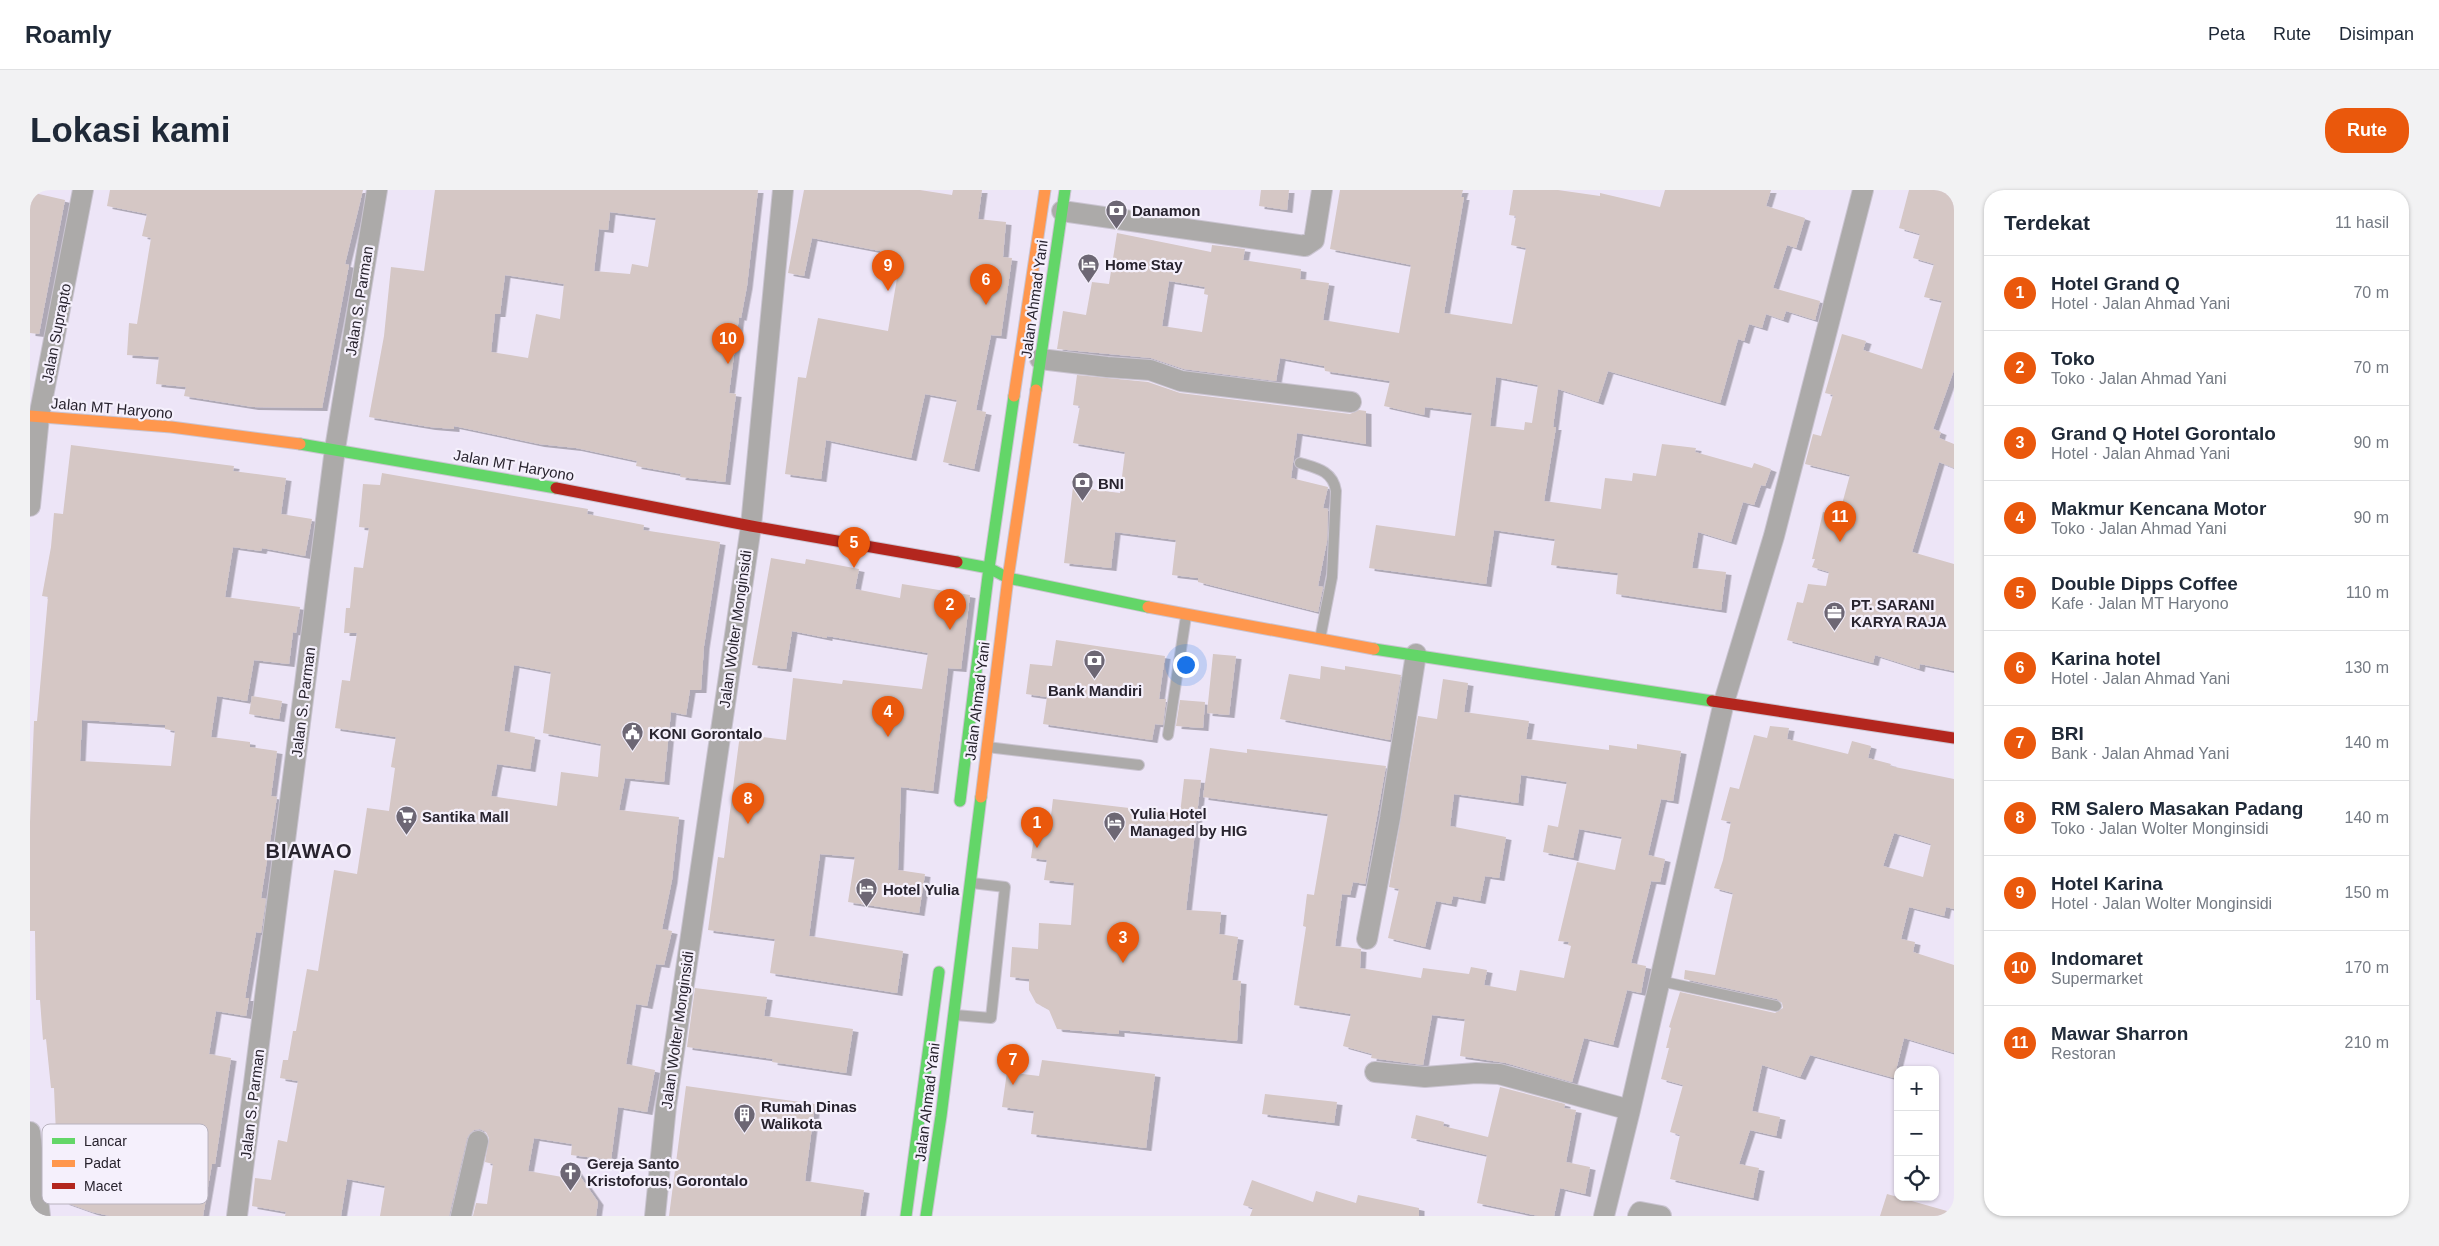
<!DOCTYPE html>
<html lang="id">
<meta charset="utf-8">
<style>
body{margin:0;font-family:Helvetica,sans-serif;background:#f2f2f3;color:#1f2937}
.controls{position:absolute;right:15px;bottom:15px;display:grid;overflow:hidden;border-radius:10px;box-shadow:0 1px 4px #0004}
.controls button{width:45px;height:45px;display:grid;place-items:center;padding:0;border:0;border-bottom:1px solid #e0e1e3;background:#fff;color:#1f2937;font:25px sans-serif}
.you{position:absolute;left:1155px;top:474px;width:18px;height:18px;margin:-12px;border:4px solid #fff;border-radius:50%;background:#1a73e8;box-shadow:0 0 0 8px #1a73e833}
.badge{display:grid;place-items:center;width:32px;height:32px;border-radius:50%;background:#ea580c;color:#fff;font-size:16px;font-weight:700}
.pin{position:absolute;translate:-50% -41px;filter:drop-shadow(0 1px 2px #0008)}
.pin::after{content:'';position:absolute;top:26px;width:18px;height:15px;background:inherit;clip-path:polygon(0 0,100% 0,50% 100%)}
.list{margin:0;padding:0;list-style:none}
h2{display:flex;justify-content:space-between;align-items:center;height:65px;margin:0;padding:0 20px;font-size:21px}
h2 small{font-size:16px;font-weight:400;color:#747a83}
.list li{display:grid;grid-template-columns:32px 1fr auto;gap:15px;align-items:center;box-sizing:border-box;height:75px;padding:0 20px;border-top:1px solid #e0e1e3}
.list b{display:block;font-size:19px;white-space:nowrap}
.list p{margin:0;font-size:16px;white-space:nowrap;color:#747a83}
.list em{font-size:16px;font-style:normal;color:#747a83}
.icon{flex:none;width:28px;height:28px;fill:none;stroke:currentColor;stroke-width:2;stroke-linecap:round;stroke-linejoin:round}
.map{position:relative;flex:none;width:1924px;height:1026px;overflow:hidden;border-radius:20px}
header{display:flex;align-items:center;gap:30px;box-sizing:border-box;height:70px;padding:0 25px;background:#fff;border-bottom:1px solid #e0e1e3}
header strong{font-size:24px}
nav{display:flex;gap:28px;margin-inline-start:auto;font-size:18px}
.intro{display:flex;align-items:center;justify-content:space-between;box-sizing:border-box;height:120px;padding:0 30px}
h1{margin:0;font-size:35px}
.button{padding:12px 22px;border-radius:20px;background:#ea580c;color:#fff;font-size:18px;font-weight:700}
main{display:flex;gap:30px;padding:0 30px}
aside{flex:1;background:#fff;border-radius:20px;box-shadow:0 1px 4px #0004}
.map>svg:first-child{display:block}
.building{fill:#d5c7c5;fill-rule:evenodd;filter:url(#shadow)}
.lines{fill:none;stroke-linecap:round;stroke-linejoin:round}
.lane-casing{stroke:#cac4d1;stroke-width:12}
.street-casing{stroke:#cac4d1;stroke-width:22}
.fast-casing{stroke:#cac4d1;stroke-width:13}
.slow-casing{stroke:#cac4d1;stroke-width:13}
.jam-casing{stroke:#cac4d1;stroke-width:13}
.lane{stroke:#acaaa9;stroke-width:10}
.street{stroke:#acaaa9;stroke-width:20}
.fast{stroke:#63d668;stroke-width:11}
.slow{stroke:#ff974d;stroke-width:11}
.jam{stroke:#b3261e;stroke-width:11}
.labels{text-anchor:middle;dominant-baseline:central;stroke-width:4.5;stroke-linejoin:round;paint-order:stroke}
.poi-label{font-size:15px;font-weight:bold;fill:#28232e;stroke:#f5f0fc;text-anchor:start}
.street-label{font-size:15px;fill:#28232e;stroke:#f5f0fc}
.district-label{font-size:20px;font-weight:bold;letter-spacing:1px;fill:#28232e;stroke:#f5f0fc}
.key{fill:#f5f0fc;stroke:#b8b2be;stroke-width:1}
.key-label{font-size:14px;fill:#28232e}
</style>
<header>
<strong>Roamly</strong>
<nav><a>Peta</a><a>Rute</a><a>Disimpan</a></nav>
</header>
<div class="intro"><h1>Lokasi kami</h1><a class="button">Rute</a></div>
<main>
<div class="map">
<svg width="1924" height="1026" viewBox="0 0 1924 1026">
<defs>
<filter id="shadow"><feDropShadow dx="5.5" dy="3" stdDeviation="0" flood-color="#0004"/></filter>
</defs>
<rect width="100%" height="100%" fill="#ede5f7"/>
<path class="building" d="M80,0H333L315,74L319,75L292,218L223,217L154,206L156,197L126,194L129,167L97,165L99,133L107,134L121,48L112,46L117,24L77,16Z
M405,0H728L717,96L711,128L709,127L699,203L706,204L695,292L650,287L651,284L606,276L607,271L546,258L509,254L424,236V239L400,237L339,227L354,146L361,77L394,81ZM580,22L626,28L618,77L602,74L600,84L564,81L569,39L578,40ZM475,85L534,94L530,129L506,124L498,168L461,162L465,124H470Z
M774,0H890L922,5L923,0H952L948,29L976,32L973,67L982,68L971,146L961,145L946,220L956,222L944,279L913,272L927,210L895,204L881,268L796,250L791,289L755,284L768,187L776,188L788,128L858,141L871,65L782,48L774,86L758,83Z
M1231,0H1259L1257,20L1229,16Z
M1310,0H1433L1431,7H1434L1414,123L1482,134L1496,58L1481,55L1486,26L1479,25L1483,0H1528L1570,6V3L1630,17L1635,0H1741L1736,16L1775,28L1766,58L1757,55L1743,98L1790,111L1785,130L1756,121L1753,130L1736,124L1732,138L1719,134L1714,151L1708,149L1690,213L1578,181L1568,212L1528,199L1523,237H1526L1514,311L1571,319L1575,288L1602,291L1603,283L1626,286L1632,254L1666,258L1665,262L1722,278L1724,273L1741,279L1735,296L1731,295L1724,315L1713,312L1701,352L1668,342L1662,378L1696,382L1691,420L1586,404L1588,383L1521,375L1525,349L1464,340L1456,394L1339,378L1346,335L1425,346L1442,223L1395,217L1394,225L1354,216L1360,191L1295,181L1294,176L1250,168L1246,191L1154,179L1121,168L1027,159L1033,121L1056,125L1062,92L1079,94L1087,43L1181,62L1182,55L1215,59L1213,70L1271,79L1270,89L1299,93L1293,130L1369,143L1381,75L1300,59ZM1139,91L1175,97L1174,104L1178,105L1172,142L1132,136ZM1466,187L1508,195L1502,233L1495,232L1494,240L1460,236Z
M1879,0H1924V180L1903,239L1911,242L1909,248L1924,254V278L1909,272L1882,362L1924,374V481L1890,474L1889,479L1845,465L1843,473L1757,450L1767,412L1773,413L1778,394L1796,396L1799,382L1782,377L1785,369H1782L1793,322L1809,325L1820,285L1775,274L1783,244L1791,246L1803,205L1795,203L1812,144L1836,151L1833,160L1892,179L1912,111L1894,107L1904,74L1883,68L1890,44L1869,38Z
M0,2L35,10L9,144L0,143Z
M1047,185L1118,192L1150,203L1320,224L1329,220L1336,221V254L1267,243L1261,288L1298,297L1293,318L1298,319L1297,351L1288,396L1293,397L1288,422L1168,392V388L1142,385L1146,350L1085,342L1081,378L1034,373L1043,297L1090,303L1095,262L1043,253L1050,216L1043,215Z
M41,255L204,276L203,281L256,288L251,324L282,329L275,366L232,358L231,361L203,357L195,407L270,417L266,443L263,442L259,474L224,470L217,511L187,506L181,547L220,552V557L247,561L241,606L247,607L231,708L236,709L231,743L226,742L215,808H219L216,826L186,821L179,864L201,868L185,974H182L173,1026H80L62,1022L34,1012L28,989L24,898H21L16,849L13,850L10,810H6L5,741H0V632L4,531H7L18,407L12,406L21,357L24,323L33,324ZM52,530L135,535V539L145,541L141,576L50,571Z
M352,283L558,319L557,324L614,335L613,340L690,352L674,456L671,500H660L656,525L641,522L634,592L595,588L589,620L649,627L642,690L632,739L642,741L634,775L626,774L617,816L606,814L596,874L625,880L617,922L588,917L581,970L541,965L542,954L504,948L498,981L538,988L540,972L568,1012L566,1026H443L446,1013L457,1014L463,974L455,972L459,948L456,942L450,939L444,940L437,948L419,1026H350L355,996L317,989L311,1026H255L256,1022L222,1016L225,988L241,990L248,950L257,952L268,891L250,888L253,870H258L263,841H266L277,779L288,781L304,680L327,684L337,618L359,621L365,578L361,577L366,547L305,538L312,490L320,491L327,443H314L316,418H320L324,377L333,378L339,338L329,337L333,294L350,295ZM484,475L521,482L513,543L571,554L568,587L531,582L527,616L461,606L467,574L500,579L505,547L474,541Z
M741,368L775,374L776,369L829,379L825,399L870,408L872,394L940,405L931,479L918,478L903,601L871,597L868,680L895,684L889,723L818,712L825,667L790,664L779,746L873,761L867,803L740,783L745,749L678,740L688,667L694,668L710,544L756,550L763,488L812,494L813,490L892,499L898,463L797,446V448L762,441L756,479L722,475Z
M1026,450L1135,466L1129,509H1136L1133,535L1125,534L1122,550L1013,534L1017,507L996,504L1000,474L1022,476Z
M1183,464L1206,466L1199,525L1177,523Z
M1291,476L1315,480V476L1371,485L1360,550L1250,529L1259,484L1290,489Z
M1413,489L1438,493L1434,522L1499,531L1496,549L1579,560V555L1607,559V554L1651,561L1643,611L1631,609L1618,665L1635,669L1630,692L1621,691L1601,773L1616,776L1611,803L1597,800L1583,855L1554,848L1542,892L1476,873L1430,866L1435,829L1402,825L1393,875L1341,868L1342,864L1313,856L1321,824L1264,815L1276,737L1273,736L1277,704L1284,705L1298,624L1173,607L1180,558L1217,563V559L1356,576L1335,694L1323,692L1320,705L1312,704L1305,756L1331,759L1330,778L1391,788L1393,778L1439,784L1441,777L1457,780L1454,795L1486,801L1490,780L1534,788L1541,756L1538,755L1539,752L1528,751L1547,672L1585,680L1592,647L1549,639L1543,668L1513,662L1518,635L1528,637L1537,592L1491,585L1488,613L1424,604L1420,636L1476,647L1469,688L1455,686L1450,711L1423,706L1421,714L1406,711L1395,757L1358,748L1369,699L1359,697L1388,526L1407,529Z
M222,506L252,511L249,529L219,524Z
M1150,510L1175,512L1173,538L1146,536Z
M1740,536L1759,538L1757,549L1818,564L1822,551L1841,556L1838,568L1861,574L1860,576L1924,589V719L1916,717L1914,726L1879,717L1871,749L1885,752L1883,762L1924,775V863L1874,848L1864,888L1780,865L1770,887L1732,875L1722,921L1750,927L1746,946L1720,940L1709,974L1729,978L1723,1008L1640,989L1650,945L1640,942L1653,895L1631,889L1639,858H1636L1641,838L1639,837L1650,802L1745,823L1753,818L1752,813L1747,809L1654,789L1655,780L1685,785L1703,703L1684,698L1693,670L1701,632L1691,630L1700,597L1709,599L1724,545L1737,548ZM1864,643L1901,654L1893,687L1853,676Z
M1154,589L1171,590L1156,720L1191,722L1189,744L1208,747L1202,790L1211,791L1207,851L1089,840V844L1027,839L1019,820L1006,813L999,800V789L980,787L982,757L1008,759L1009,733L1041,735L1044,693L1014,690L1017,670L1001,668L1006,632L1020,634L1023,609L1150,624Z
M665,798L737,807L734,826L823,839L816,883L742,872L743,869L657,857Z
M1012,870L1125,884L1116,958L1001,944L1004,921L972,917L977,882L1009,886Z
M656,896L785,914L775,991L834,1000L830,1026H639Z
M1470,897L1535,914L1534,918L1546,920L1536,972L1560,977L1555,1004L1530,998L1524,1026H1509L1447,1013L1457,965L1381,948L1386,925L1414,932L1413,936L1458,947Z
M1235,904L1307,912L1304,933L1232,924Z
M1222,990L1283,1012L1286,1001L1326,1013L1328,1005L1389,1018V1026H1220L1223,1018L1213,1015Z
M1857,1004L1917,1021L1916,1026H1850Z"/>
<g class="lines">
<defs>
<path id="lane" d="M1270,273C1287,278 1303,281 1306,301L1302,387L1290,449
M1138,545L1156,426
M957,557L1109,575
M1630,791L1746,816
M925,825L961,828L975,697L942,693"/>
<path id="street" d="M1032,21L1275,56L1284,50L1292,0
M1010,169L1077,177L1120,180L1151,191L1321,212
M0,316L9,227L53,0
M1337,749L1360,628L1386,464
M1345,882L1395,887L1446,883L1469,884L1600,920
M0,942L10,1026
M207,1026L305,259L347,0
M431,1026L448,951
M625,1026L636,916L721,336L753,0
M1574,1026L1600,920L1694,512L1744,346L1833,0
M1608,1026L1610,1022L1631,1026"/>
<path id="fast" d="M1006,200L1035,0
M270,254L526,298
M927,372L959,378L978,388L1118,417
M1344,459L1682,511
M930,611L959,378L984,206
M876,1026L909,782
M896,1026L911,926L951,607"/>
<path id="slow" d="M984,206L1015,0
M0,226L141,237L270,254
M1118,417L1344,459
M951,607L978,388L1006,200"/>
<path id="jam" d="M526,298L721,336L927,372
M1682,511L1924,548"/>
</defs>
<use href="#lane" class="lane-casing"/>
<use href="#street" class="street-casing"/>
<use href="#fast" class="fast-casing"/>
<use href="#slow" class="slow-casing"/>
<use href="#jam" class="jam-casing"/>
<use href="#lane" class="lane"/>
<use href="#street" class="street"/>
<use href="#fast" class="fast"/>
<use href="#slow" class="slow"/>
<use href="#jam" class="jam"/>
</g>
<defs>
<symbol id="bank-pin" viewBox="-11 -11 22 30"><path d="M0 17L-7.5 6A9.5 9.5 0 1 1 7.5 6Z" fill="#6d6774" stroke="#f5f0fc"/><path d="M-6-4H6V4H-6ZM0-2.3a2.3 2.3 0 1 0 0 4.6a2.3 2.3 0 1 0 0-4.6Z" fill="#fff"/></symbol>
<symbol id="hotel-pin" viewBox="-11 -11 22 30"><path d="M0 17L-7.5 6A9.5 9.5 0 1 1 7.5 6Z" fill="#6d6774" stroke="#f5f0fc"/><path d="M-6-4.5h1.5V1H6V5H4.5V3h-9V5H-6ZM-4 0a1.8 1.8 0 1 1 3.6 0ZM.5 0V-2.5h3Q6-2.5 6 0Z" fill="#fff"/></symbol>
<symbol id="office-pin" viewBox="-11 -11 22 30"><path d="M0 17L-7.5 6A9.5 9.5 0 1 1 7.5 6Z" fill="#6d6774" stroke="#f5f0fc"/><path d="M-6-3h4V-5.5h4V-3h4V5H-6ZM-1-4.5V-3h2v-1.5ZM-6 0V1H6V0Z" fill="#fff"/></symbol>
<symbol id="civic-pin" viewBox="-11 -11 22 30"><path d="M0 17L-7.5 6A9.5 9.5 0 1 1 7.5 6Z" fill="#6d6774" stroke="#f5f0fc"/><path d="M-.6-6.5H3V-4.5H.6V-3L4-1V1h2V6H-6V1h2V-1L-.6-3ZM-1.2 2.5V6h2.4V2.5Z" fill="#fff"/></symbol>
<symbol id="supermarket-pin" viewBox="-11 -11 22 30"><path d="M0 17L-7.5 6A9.5 9.5 0 1 1 7.5 6Z" fill="#6d6774" stroke="#f5f0fc"/><path d="M-6-5.5h2.5l.6 2H6L4.5 2H-2.5L-4.4-4H-6ZM-1.5 3.2a1.3 1.3 0 1 0 .1 0ZM3 3.2a1.3 1.3 0 1 0 .1 0Z" fill="#fff"/></symbol>
<symbol id="building-pin" viewBox="-11 -11 22 30"><path d="M0 17L-7.5 6A9.5 9.5 0 1 1 7.5 6Z" fill="#6d6774" stroke="#f5f0fc"/><path d="M-4-6H4V6H1V3H-1V6H-4ZM-2.5-4.3h1.7v1.8h-1.7ZM.8-4.3h1.7v1.8H.8ZM-2.5-1h1.7V.8h-1.7ZM.8-1h1.7V.8H.8Z" fill="#fff"/></symbol>
<symbol id="church-pin" viewBox="-11 -11 22 30"><path d="M0 17L-7.5 6A9.5 9.5 0 1 1 7.5 6Z" fill="#6d6774" stroke="#f5f0fc"/><path d="M-1.2-6h2.4v3.5h3.3v2.4h-3.3V6h-2.4V-.1h-3.3v-2.4h3.3Z" fill="#fff"/></symbol>
</defs>
<g fill-rule="evenodd">
<use href="#bank-pin" x="1074" y="8" width="25" height="34"/>
<use href="#hotel-pin" x="1046" y="62" width="25" height="34"/>
<use href="#bank-pin" x="1040" y="280" width="25" height="34"/>
<use href="#office-pin" x="1792" y="410" width="25" height="34"/>
<use href="#bank-pin" x="1052" y="458" width="25" height="34"/>
<use href="#civic-pin" x="590" y="530" width="25" height="34"/>
<use href="#supermarket-pin" x="364" y="614" width="25" height="34"/>
<use href="#hotel-pin" x="1072" y="620" width="25" height="34"/>
<use href="#hotel-pin" x="824" y="686" width="25" height="34"/>
<use href="#building-pin" x="702" y="912" width="25" height="34"/>
<use href="#church-pin" x="528" y="970" width="25" height="34"/>
</g>
<g class="labels">
<g class="poi-label">
<text x="1102" y="20">Danamon</text>
<text x="1075" y="74">Home Stay</text>
<text x="1068" y="293">BNI</text>
<text x="1821" y="414">PT. SARANI<tspan x="1821" dy="17">KARYA RAJA</tspan></text>
<text x="1065" y="500" text-anchor="middle">Bank Mandiri</text>
<text x="619" y="543">KONI Gorontalo</text>
<text x="1100" y="623">Yulia Hotel<tspan x="1100" dy="17">Managed by HIG</tspan></text>
<text x="392" y="626">Santika Mall</text>
<text x="853" y="699">Hotel Yulia</text>
<text x="731" y="916">Rumah Dinas<tspan x="731" dy="17">Walikota</tspan></text>
<text x="557" y="973">Gereja Santo<tspan x="557" dy="17">Kristoforus, Gorontalo</tspan></text>
</g>
<g class="street-label">
<text transform="translate(1004 109) rotate(-82)">Jalan Ahmad Yani</text>
<text transform="translate(329 111) rotate(-81)">Jalan S. Parman</text>
<text transform="translate(26 143) rotate(-79)">Jalan Suprapto</text>
<text transform="translate(82 218) rotate(5)">Jalan MT Haryono</text>
<text transform="translate(484 275) rotate(10)">Jalan MT Haryono</text>
<text transform="translate(705 439) rotate(-82)">Jalan Wolter Monginsidi</text>
<text transform="translate(947 511) rotate(-83)">Jalan Ahmad Yani</text>
<text transform="translate(273 512) rotate(-83)">Jalan S. Parman</text>
<text transform="translate(647 840) rotate(-82)">Jalan Wolter Monginsidi</text>
<text transform="translate(897 912) rotate(-83)">Jalan Ahmad Yani</text>
<text transform="translate(222 914) rotate(-83)">Jalan S. Parman</text>
</g>
<g class="district-label">
<text x="279" y="661">BIAWAO</text>
</g>
</g>
<rect x="12" y="934" width="166" height="80" rx="8" class="key"/>
<rect x="22" y="948" width="23" height="6" fill="#63d668"/>
<rect x="22" y="970" width="23" height="7" fill="#ff974d"/>
<rect x="22" y="993" width="23" height="6" fill="#b3261e"/>
<g class="key-label">
<text x="54" y="956">Lancar</text>
<text x="54" y="978">Padat</text>
<text x="54" y="1001">Macet</text>
</g>
</svg>
<div class="controls">
<button>+</button>
<button>−</button>
<button><svg class="icon" aria-label="locate" viewBox="0 0 24 24"><circle cx="12" cy="12" r="6"/><path d="M12 2v4M12 18v4M2 12h4M18 12h4"/></svg></button>
</div>
<div class="you"></div>
<div class="pin badge" style="left:1007px;top:658px">1</div>
<div class="pin badge" style="left:920px;top:440px">2</div>
<div class="pin badge" style="left:1093px;top:773px">3</div>
<div class="pin badge" style="left:858px;top:547px">4</div>
<div class="pin badge" style="left:824px;top:378px">5</div>
<div class="pin badge" style="left:956px;top:115px">6</div>
<div class="pin badge" style="left:983px;top:895px">7</div>
<div class="pin badge" style="left:718px;top:634px">8</div>
<div class="pin badge" style="left:858px;top:101px">9</div>
<div class="pin badge" style="left:698px;top:174px">10</div>
<div class="pin badge" style="left:1810px;top:352px">11</div>
</div>
<aside>
<h2>Terdekat<small>11 hasil</small></h2>
<ul class="list">
<li><span class="badge">1</span><div><b>Hotel Grand Q</b><p>Hotel · Jalan Ahmad Yani</p></div><em>70 m</em></li>
<li><span class="badge">2</span><div><b>Toko</b><p>Toko · Jalan Ahmad Yani</p></div><em>70 m</em></li>
<li><span class="badge">3</span><div><b>Grand Q Hotel Gorontalo</b><p>Hotel · Jalan Ahmad Yani</p></div><em>90 m</em></li>
<li><span class="badge">4</span><div><b>Makmur Kencana Motor</b><p>Toko · Jalan Ahmad Yani</p></div><em>90 m</em></li>
<li><span class="badge">5</span><div><b>Double Dipps Coffee</b><p>Kafe · Jalan MT Haryono</p></div><em>110 m</em></li>
<li><span class="badge">6</span><div><b>Karina hotel</b><p>Hotel · Jalan Ahmad Yani</p></div><em>130 m</em></li>
<li><span class="badge">7</span><div><b>BRI</b><p>Bank · Jalan Ahmad Yani</p></div><em>140 m</em></li>
<li><span class="badge">8</span><div><b>RM Salero Masakan Padang</b><p>Toko · Jalan Wolter Monginsidi</p></div><em>140 m</em></li>
<li><span class="badge">9</span><div><b>Hotel Karina</b><p>Hotel · Jalan Wolter Monginsidi</p></div><em>150 m</em></li>
<li><span class="badge">10</span><div><b>Indomaret</b><p>Supermarket</p></div><em>170 m</em></li>
<li><span class="badge">11</span><div><b>Mawar Sharron</b><p>Restoran</p></div><em>210 m</em></li>
</ul>
</aside>
</main>
